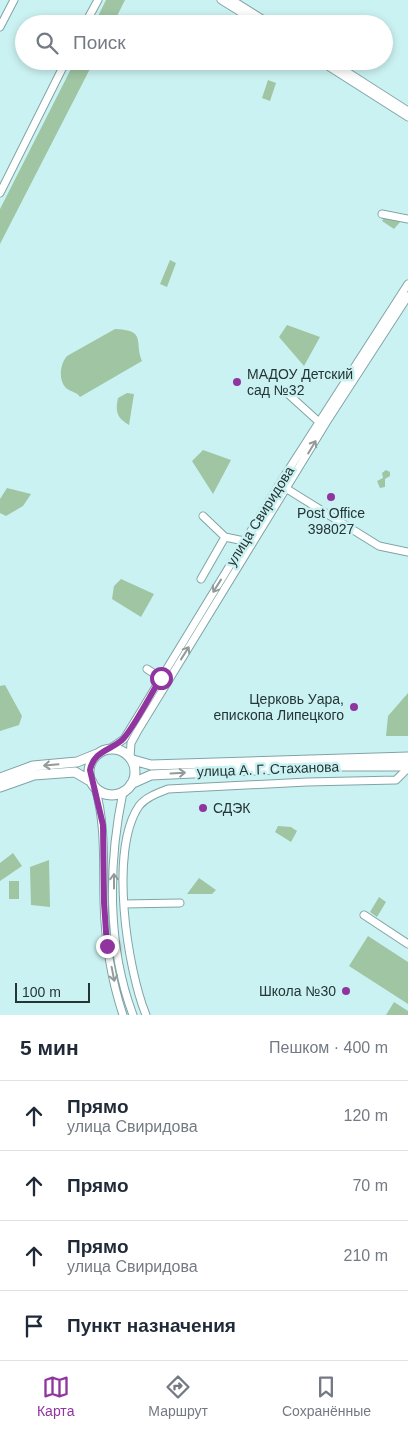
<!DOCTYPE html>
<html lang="ru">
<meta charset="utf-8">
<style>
body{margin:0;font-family:Helvetica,sans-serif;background:#f2f2f3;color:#1f2937}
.scale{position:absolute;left:15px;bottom:12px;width:75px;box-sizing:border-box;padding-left:5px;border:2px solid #253434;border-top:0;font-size:14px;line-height:18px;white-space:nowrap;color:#253434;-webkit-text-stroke:4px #cbf2f2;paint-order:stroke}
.stop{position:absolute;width:15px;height:15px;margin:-11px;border:4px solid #90349f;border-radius:50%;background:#fff}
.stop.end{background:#90349f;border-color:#fff;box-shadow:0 1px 5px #0008}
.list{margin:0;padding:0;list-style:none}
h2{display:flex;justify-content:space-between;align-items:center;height:65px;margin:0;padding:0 20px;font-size:21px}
h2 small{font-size:16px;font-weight:400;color:#747a83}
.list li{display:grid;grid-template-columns:32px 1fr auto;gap:15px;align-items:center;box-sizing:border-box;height:70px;padding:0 20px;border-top:1px solid #e0e1e3}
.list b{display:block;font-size:19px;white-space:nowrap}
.list p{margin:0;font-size:16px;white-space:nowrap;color:#747a83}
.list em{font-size:16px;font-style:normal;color:#747a83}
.icon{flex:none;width:28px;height:28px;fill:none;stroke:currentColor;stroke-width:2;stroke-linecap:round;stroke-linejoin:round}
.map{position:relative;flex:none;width:408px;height:1015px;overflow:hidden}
.search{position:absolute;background:#fff;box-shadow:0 2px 8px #0003;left:15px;right:15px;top:15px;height:55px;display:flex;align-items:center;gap:12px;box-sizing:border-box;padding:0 18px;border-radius:28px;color:#747a83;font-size:19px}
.sheet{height:345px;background:#fff}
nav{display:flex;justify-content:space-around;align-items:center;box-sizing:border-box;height:70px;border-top:1px solid #e0e1e3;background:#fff;font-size:14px;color:#747a83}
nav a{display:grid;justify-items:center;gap:2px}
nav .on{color:#90349f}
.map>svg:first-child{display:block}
.green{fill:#9fc5a3}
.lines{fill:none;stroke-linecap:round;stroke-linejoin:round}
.minor-casing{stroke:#80a4a5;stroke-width:9}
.major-casing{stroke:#80a4a5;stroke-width:11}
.minor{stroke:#fff;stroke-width:7}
.major{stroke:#fff;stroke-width:9}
.oneway{stroke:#929a9a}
.route{stroke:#90349f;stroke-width:6}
.poi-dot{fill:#90349f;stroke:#cbf2f2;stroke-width:2}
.labels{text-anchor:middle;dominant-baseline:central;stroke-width:5;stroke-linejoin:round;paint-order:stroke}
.poi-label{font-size:14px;fill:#253434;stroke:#cbf2f2;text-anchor:start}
.street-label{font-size:14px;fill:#253434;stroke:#cbf2f2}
</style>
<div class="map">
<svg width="408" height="1015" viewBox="0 0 408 1015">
<rect width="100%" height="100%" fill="#cbf2f2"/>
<path class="green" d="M106,0H125L113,24H94Z
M75,61H94L0,244V209Z
M268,80L276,83L270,101L262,98Z
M384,218L401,221L394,229L382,221Z
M170,260L176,263L167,287L160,284Z
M287,325L320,337L304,366L279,337Z
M115,329C147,330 134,342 142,361L80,397C77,392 71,392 66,388C58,380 60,364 67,356Z
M127,393L134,394L129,425C117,418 115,412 118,398Z
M203,450L231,460L213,494L192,461Z
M386,470L390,472V476L385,479V487L380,488L377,481L383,478L382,473Z
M7,488L31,494L23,506L6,516L0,513V499Z
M121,579L154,594L141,617L112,599L114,586Z
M5,685L22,716L19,725L0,731V686Z
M408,693V736H386L388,716Z
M278,826L291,827L297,831L291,842L275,832Z
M13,853L22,866L0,881V863Z
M49,860L50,907L31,905L30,867Z
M199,878L216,890L212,894H187Z
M9,881H19V899H9Z
M379,897L386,902L377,917L370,912Z
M368,936L408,962V1004L349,966Z
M394,1002L408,1011V1015H386Z"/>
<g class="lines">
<defs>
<path id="minor" d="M221,0L260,24
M232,0L270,24
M85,24L98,0
M0,27L14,0
M320,61L408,117
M330,61L408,111
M0,193L66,61
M382,214L408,219
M287,393L319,422
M287,489L379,546L408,552
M203,516L225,537L244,541
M201,579L225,537
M147,669L161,678
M111,748L124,739L282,480L408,284
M130,757L131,743L137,732L329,418L408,296
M95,787C106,825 103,863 104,902C105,940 111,979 123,1015
M123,792C108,864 107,946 133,1015
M124,904L180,903
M364,915L408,944
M146,1015C127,968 109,850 139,806C146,797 158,793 168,789L307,782L396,780L408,768"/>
<path id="major" d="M89 772a23 23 0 1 1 46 0a23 23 0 1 1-46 0Z
M133,760L151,765L408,757
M0,778L33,766L77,762L97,754
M131,784L151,775L338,766H408
M0,787L34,775L75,772L92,782"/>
</defs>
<use href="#minor" class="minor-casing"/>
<use href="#major" class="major-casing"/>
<use href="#minor" class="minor"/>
<use href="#major" class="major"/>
</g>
<defs><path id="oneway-shaft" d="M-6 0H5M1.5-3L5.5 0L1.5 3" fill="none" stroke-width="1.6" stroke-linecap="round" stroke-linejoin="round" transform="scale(1.25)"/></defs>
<g class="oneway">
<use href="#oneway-shaft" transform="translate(312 447) rotate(-59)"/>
<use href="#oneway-shaft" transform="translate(217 586) rotate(122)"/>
<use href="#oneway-shaft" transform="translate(185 653) rotate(-58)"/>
<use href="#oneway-shaft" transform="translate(51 765) rotate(175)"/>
<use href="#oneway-shaft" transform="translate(178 773) rotate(-3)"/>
<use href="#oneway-shaft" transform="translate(114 881) rotate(-90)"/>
<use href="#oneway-shaft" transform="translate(113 974) rotate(79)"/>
</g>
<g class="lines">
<path class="route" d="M107,946L104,902L103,825L90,770C94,751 109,751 122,740C132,731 152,692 161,678"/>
</g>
<g class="poi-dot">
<circle cx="237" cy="382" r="5"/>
<circle cx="331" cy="497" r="5"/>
<circle cx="354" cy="707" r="5"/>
<circle cx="203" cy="808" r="5"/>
<circle cx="346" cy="991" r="5"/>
</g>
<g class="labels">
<g class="poi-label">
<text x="247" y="374">МАДОУ Детский<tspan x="247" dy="16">сад №32</tspan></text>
<text x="331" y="513" text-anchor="middle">Post Office<tspan x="331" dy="16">398027</tspan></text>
<text x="344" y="699" text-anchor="end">Церковь Уара,<tspan x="344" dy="16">епископа Липецкого</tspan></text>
<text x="213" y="808">СДЭК</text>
<text x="336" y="991" text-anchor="end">Школа №30</text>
</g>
<g class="street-label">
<text transform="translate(260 516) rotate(-58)">улица Свиридова</text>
<text transform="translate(268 769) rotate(-2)">улица А. Г. Стаханова</text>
</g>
</g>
</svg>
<div class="scale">100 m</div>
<div class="stop" style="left:161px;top:678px"></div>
<div class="stop end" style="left:107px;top:946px"></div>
<div class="search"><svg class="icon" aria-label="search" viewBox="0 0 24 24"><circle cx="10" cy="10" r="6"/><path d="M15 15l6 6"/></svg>Поиск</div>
</div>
<section class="sheet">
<h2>5 мин<small>Пешком · 400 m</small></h2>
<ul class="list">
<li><svg class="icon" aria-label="ahead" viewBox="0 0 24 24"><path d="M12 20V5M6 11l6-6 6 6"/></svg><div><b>Прямо</b><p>улица Свиридова</p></div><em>120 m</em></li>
<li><svg class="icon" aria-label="ahead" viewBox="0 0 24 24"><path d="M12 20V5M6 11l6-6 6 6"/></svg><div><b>Прямо</b></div><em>70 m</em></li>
<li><svg class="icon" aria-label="ahead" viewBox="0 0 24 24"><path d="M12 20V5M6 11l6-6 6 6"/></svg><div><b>Прямо</b><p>улица Свиридова</p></div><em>210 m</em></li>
<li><svg class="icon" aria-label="arrive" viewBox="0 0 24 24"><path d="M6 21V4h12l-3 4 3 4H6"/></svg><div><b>Пункт назначения</b></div></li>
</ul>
</section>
<nav>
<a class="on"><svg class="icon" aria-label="map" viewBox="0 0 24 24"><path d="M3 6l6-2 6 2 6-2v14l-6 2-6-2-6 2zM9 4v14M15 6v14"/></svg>Карта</a>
<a><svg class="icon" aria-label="directions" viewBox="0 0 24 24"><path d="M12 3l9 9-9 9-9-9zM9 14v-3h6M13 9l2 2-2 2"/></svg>Маршрут</a>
<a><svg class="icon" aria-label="saved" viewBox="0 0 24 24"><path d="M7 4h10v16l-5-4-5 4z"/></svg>Сохранённые</a>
</nav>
